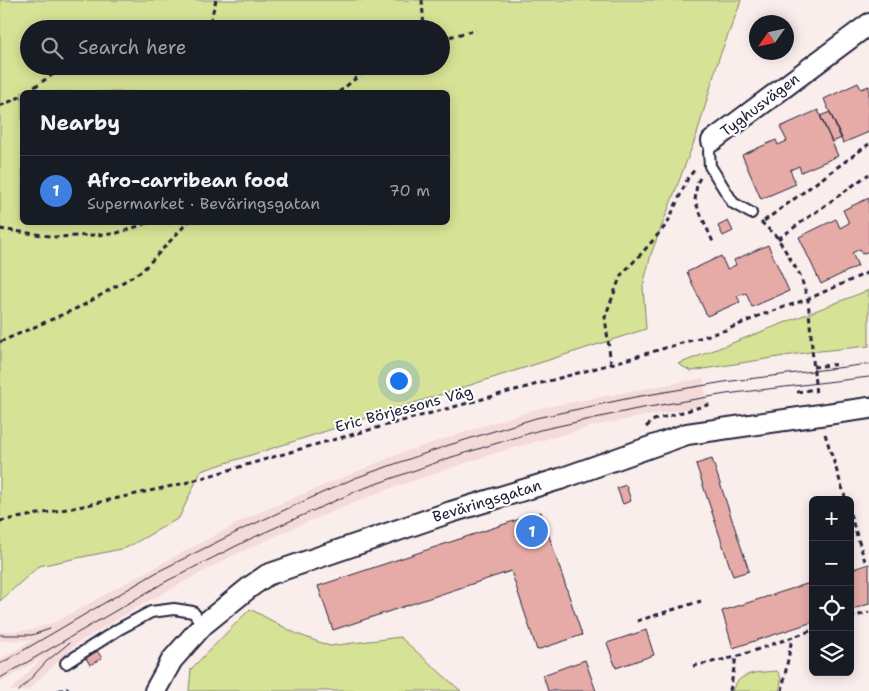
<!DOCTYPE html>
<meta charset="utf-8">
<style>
body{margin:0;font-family:"Shantell Sans",sans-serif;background:#20242c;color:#f1f3f6}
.controls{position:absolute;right:15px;bottom:15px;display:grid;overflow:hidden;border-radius:8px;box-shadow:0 2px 12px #0003}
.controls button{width:45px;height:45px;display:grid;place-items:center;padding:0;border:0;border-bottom:1px solid #363941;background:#171b24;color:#f1f3f6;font:25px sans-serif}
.compass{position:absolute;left:749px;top:15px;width:45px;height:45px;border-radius:50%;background:#171b24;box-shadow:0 2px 12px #0003;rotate:236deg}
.you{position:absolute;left:398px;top:380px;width:18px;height:18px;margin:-12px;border:4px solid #fff;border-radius:50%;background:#1a73e8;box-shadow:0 0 0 8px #1a73e833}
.badge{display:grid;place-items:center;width:32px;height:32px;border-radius:50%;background:#d1495b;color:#fff;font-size:16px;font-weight:700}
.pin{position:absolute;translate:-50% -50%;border:2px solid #fff;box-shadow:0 1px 5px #0006}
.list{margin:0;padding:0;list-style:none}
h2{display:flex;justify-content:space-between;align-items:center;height:65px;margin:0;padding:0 20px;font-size:21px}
h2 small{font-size:16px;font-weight:400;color:#9ea1a6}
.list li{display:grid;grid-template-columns:32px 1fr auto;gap:15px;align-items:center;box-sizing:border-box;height:70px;padding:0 20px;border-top:1px solid #363941}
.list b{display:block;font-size:19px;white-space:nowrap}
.list p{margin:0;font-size:16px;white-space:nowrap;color:#9ea1a6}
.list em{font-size:16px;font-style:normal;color:#9ea1a6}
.icon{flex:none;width:28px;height:28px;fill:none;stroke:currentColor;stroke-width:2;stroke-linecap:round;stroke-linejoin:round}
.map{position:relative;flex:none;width:869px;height:691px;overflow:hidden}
.search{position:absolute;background:#171b24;box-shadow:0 2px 12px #0003;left:20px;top:20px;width:430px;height:55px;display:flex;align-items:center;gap:12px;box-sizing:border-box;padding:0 18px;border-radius:28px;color:#9ea1a6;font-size:19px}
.panel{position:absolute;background:#171b24;box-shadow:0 2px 12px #0003;left:20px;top:90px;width:430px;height:135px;border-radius:8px}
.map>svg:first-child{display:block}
.built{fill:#f4dad8}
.green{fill:#d6e295;stroke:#7c8268;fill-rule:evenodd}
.building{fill:#e6aba6;stroke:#22223b}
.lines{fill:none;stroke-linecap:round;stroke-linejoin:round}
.service-casing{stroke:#22223b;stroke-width:14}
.minor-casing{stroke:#22223b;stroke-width:24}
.path{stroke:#22223b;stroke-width:3;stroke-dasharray:5 4;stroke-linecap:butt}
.service{stroke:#fff;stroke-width:10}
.minor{stroke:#fff;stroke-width:20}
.tram{stroke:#22223b;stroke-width:1}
.labels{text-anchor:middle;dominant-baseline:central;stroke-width:4;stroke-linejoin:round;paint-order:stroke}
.street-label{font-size:15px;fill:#22223b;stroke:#fff}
</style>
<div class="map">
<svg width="869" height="691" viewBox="0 0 869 691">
<rect width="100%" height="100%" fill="#faeeed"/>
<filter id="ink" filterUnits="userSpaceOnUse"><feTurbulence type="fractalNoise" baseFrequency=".02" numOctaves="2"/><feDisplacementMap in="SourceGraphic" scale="10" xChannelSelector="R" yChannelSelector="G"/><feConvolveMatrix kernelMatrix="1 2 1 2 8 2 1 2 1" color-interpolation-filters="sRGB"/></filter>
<g filter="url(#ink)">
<path class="built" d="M703,378L707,405L602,424L495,453L380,492L305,523L236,554L143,604L76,644L27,691H10L43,657L0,683V660L32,640L0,641V632L32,630L58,621L129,581L251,516L401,453L536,409Z"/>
<path class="green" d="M0,0H741L739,7L719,58L697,134L651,254L643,286L646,329L201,471L179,518L126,548L39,566L0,601ZM29,29H441V66H29ZM448,92V222H22V92Z
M869,290V346L810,352L691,371L678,364Z
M250,609L297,634L330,646L400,637L461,691H189L191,669Z
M777,671C783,678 781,683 779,691H732C740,670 758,673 777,671Z"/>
<path class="building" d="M858,83L861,89L869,86V132L843,143L824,99Z
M818,110L838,156L801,172L799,166L790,170L796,184L761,199L742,155L776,140L778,145L787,141L780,127Z
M830,112L842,138L832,142L820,116Z
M869,198V251L862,254L860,249L852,253L858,266L821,284L799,237L836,219L840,228L849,223L843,210Z
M728,221L733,231L723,236L718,226Z
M768,245L789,291L752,307L746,293L737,296L740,302L707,316L687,272L721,256L727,269L736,265L734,260Z
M712,459L749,571L733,576L696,464Z
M626,485L631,501L623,504L617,488Z
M541,512L582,635L537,650L511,571L333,630L318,586Z
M869,564V604L850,610V570Z
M813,582V622L733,648L722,611Z
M646,630L654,655L616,668L607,643Z
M97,651L102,658L90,665L86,658Z
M585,660L596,691H548L543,675Z"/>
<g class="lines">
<defs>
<path id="service" d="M712,141L709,152L710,166L733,203L751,213
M66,663L119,629L151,612L174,609L193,612L203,625"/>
<path id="minor" d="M712,141L869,24
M155,691L172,660L203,625L250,587L267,575L451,512L560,479L687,434L869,408"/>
</defs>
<use href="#service" class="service-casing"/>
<use href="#minor" class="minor-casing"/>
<path class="path" d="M422,0L424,29
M206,29L209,26L216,0
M441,39L476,30
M27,92L62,68L92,66
M339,92L371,66
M0,106L22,96
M700,178L697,183L695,201L713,242
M764,221L869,144
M761,222L777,237L800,275L808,299L816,396
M0,229L56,237L114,234L151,222
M778,239L869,174
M0,342L82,306L142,271L188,222
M611,364L605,317L621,275L642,253L667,224L688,178L696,168
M813,367L840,364
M797,392L815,389
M646,427L654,420L711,404
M825,434L846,500
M850,514L865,561
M0,521L83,506L185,483L314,445L611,364L726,330L761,315L808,299L869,272
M850,618L869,612
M637,621L701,601
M693,666L736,657
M58,691L67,688L70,691
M730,691L736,657L813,630
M782,691L792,638"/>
<use href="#service" class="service"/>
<use href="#minor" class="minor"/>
<path class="tram" d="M0,635H32L50,629
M0,664L159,571L245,528L355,478L449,445L536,418L635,397L724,382L869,364
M0,678L165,582L250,539L359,490L452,457L540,430L637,409L726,394L869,377
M19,691L47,661L69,643"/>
</g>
</g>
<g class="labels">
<g class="street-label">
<text transform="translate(760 105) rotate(-37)">Tyghusvägen</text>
<text transform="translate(404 409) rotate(-15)">Eric Börjessons Väg</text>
<text transform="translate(487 501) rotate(-17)">Beväringsgatan</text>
</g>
</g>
</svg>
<div class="controls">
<button>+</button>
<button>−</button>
<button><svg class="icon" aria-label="locate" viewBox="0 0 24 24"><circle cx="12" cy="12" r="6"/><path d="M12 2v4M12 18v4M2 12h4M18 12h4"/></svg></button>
<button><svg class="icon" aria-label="layers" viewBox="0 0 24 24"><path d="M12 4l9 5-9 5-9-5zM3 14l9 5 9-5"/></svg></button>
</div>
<svg class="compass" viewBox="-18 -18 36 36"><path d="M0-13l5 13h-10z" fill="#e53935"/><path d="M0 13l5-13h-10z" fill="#9ea1a6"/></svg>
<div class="you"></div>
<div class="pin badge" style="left:532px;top:531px;background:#3f7fe0">1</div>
<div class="search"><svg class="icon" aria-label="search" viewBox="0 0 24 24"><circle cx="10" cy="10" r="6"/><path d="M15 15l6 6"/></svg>Search here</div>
<section class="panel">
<h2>Nearby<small></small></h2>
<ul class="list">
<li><span class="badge" style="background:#3f7fe0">1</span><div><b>Afro-carribean food</b><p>Supermarket · Beväringsgatan</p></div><em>70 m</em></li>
</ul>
</section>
</div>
